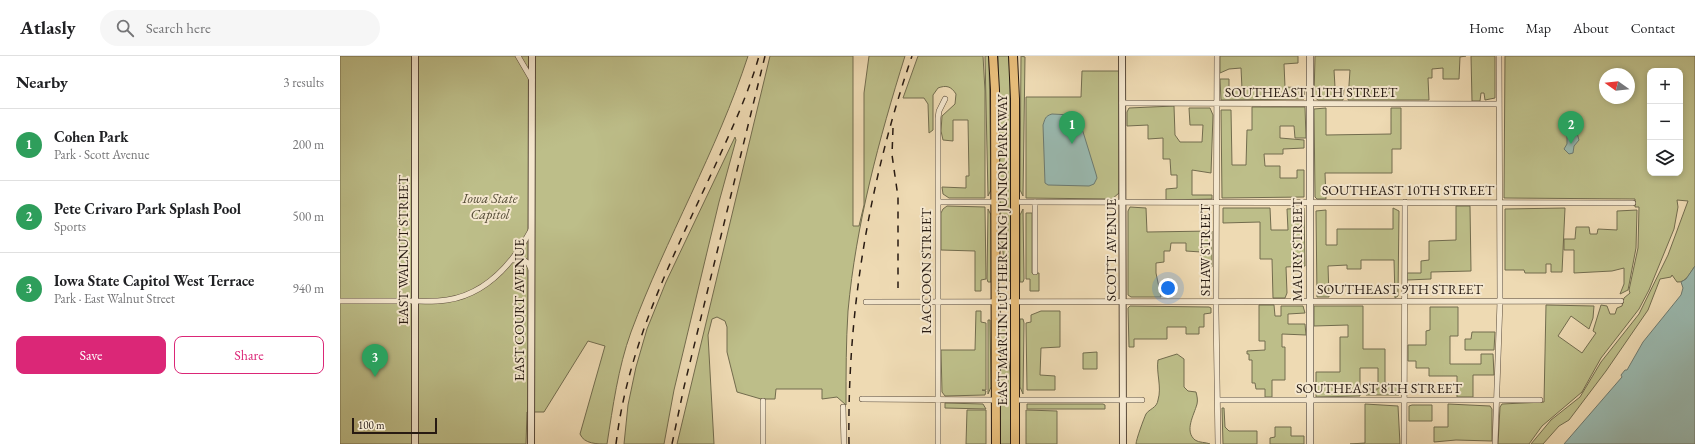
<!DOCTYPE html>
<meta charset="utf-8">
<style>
body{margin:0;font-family:"EB Garamond",serif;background:#f6f6f6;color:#202124}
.controls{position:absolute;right:12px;top:12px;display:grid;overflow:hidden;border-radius:8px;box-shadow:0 2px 6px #0003}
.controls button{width:36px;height:36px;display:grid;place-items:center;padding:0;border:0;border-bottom:1px solid #e0e0e0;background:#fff;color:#202124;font:20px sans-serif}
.compass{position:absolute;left:1259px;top:12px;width:36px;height:36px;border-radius:50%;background:#fff;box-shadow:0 2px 6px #0003;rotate:285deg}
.scale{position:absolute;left:12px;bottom:10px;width:85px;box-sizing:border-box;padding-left:4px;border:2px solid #271a12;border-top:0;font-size:11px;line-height:14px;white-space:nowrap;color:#271a12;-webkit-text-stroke:3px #f4e7ce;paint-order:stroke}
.you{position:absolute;left:828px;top:232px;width:14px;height:14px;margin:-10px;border:3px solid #fff;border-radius:50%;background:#1a73e8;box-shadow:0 0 0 6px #1a73e833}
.badge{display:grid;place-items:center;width:26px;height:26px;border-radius:50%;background:#db2777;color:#fff;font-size:13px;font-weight:700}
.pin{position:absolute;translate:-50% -33px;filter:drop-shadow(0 1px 2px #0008)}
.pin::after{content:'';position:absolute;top:21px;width:14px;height:12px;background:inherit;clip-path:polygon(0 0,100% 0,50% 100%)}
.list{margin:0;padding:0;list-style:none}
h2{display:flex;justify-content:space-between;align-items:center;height:52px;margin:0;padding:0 16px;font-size:17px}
h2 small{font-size:13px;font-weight:400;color:#757577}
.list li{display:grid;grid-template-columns:26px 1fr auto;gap:12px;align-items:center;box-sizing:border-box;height:72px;padding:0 16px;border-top:1px solid #e0e0e0}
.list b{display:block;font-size:15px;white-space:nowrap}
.list p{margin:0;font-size:13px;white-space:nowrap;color:#757577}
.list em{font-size:13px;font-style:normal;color:#757577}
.actions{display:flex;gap:8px;padding:12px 16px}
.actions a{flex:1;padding:9px 0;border:1px solid #db2777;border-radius:8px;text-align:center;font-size:14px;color:#db2777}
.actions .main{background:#db2777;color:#fff}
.icon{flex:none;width:22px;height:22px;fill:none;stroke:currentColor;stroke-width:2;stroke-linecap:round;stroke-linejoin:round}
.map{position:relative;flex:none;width:1355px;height:388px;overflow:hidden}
header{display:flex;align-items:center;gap:24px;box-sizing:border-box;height:56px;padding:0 20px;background:#fff;border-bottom:1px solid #e0e0e0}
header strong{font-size:19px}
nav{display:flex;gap:22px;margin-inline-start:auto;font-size:14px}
.search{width:280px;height:36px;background:#f6f6f6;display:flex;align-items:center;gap:10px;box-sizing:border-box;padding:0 14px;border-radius:22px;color:#757577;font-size:15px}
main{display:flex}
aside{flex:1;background:#fff}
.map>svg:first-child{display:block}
.green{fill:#bdbe89;stroke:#726c4e;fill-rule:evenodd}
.water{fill:#9abab1;stroke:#6c7a71}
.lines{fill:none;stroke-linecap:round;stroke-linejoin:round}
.minor-casing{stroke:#594a3a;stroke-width:6}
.tertiary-casing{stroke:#594a3a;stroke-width:8}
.secondary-casing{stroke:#271a12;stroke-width:8}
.primary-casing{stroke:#271a12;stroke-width:10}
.minor{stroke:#f4e7ce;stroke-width:5}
.tertiary{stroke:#f4e7ce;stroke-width:6}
.secondary{stroke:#f4e7ce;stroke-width:7}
.primary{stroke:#e7bd7a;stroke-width:8}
.rail{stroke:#271a12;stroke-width:1.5;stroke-dasharray:7 7;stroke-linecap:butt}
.labels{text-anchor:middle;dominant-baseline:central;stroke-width:4;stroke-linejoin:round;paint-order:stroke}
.street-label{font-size:14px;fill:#271a12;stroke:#f4e7ce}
.park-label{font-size:14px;font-style:italic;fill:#544b36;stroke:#f4e7ce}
</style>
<header>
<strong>Atlasly</strong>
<div class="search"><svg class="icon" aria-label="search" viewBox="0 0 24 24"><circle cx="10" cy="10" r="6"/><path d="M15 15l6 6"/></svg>Search here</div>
<nav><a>Home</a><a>Map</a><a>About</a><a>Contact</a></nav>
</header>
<main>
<aside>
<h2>Nearby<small>3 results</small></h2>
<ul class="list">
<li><span class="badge" style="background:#2e9e5b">1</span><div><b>Cohen Park</b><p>Park · Scott Avenue</p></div><em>200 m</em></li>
<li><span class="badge" style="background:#2e9e5b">2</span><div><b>Pete Crivaro Park Splash Pool</b><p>Sports</p></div><em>500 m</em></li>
<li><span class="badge" style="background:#2e9e5b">3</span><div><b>Iowa State Capitol West Terrace</b><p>Park · East Walnut Street</p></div><em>940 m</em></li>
</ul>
<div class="actions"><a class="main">Save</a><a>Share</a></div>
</aside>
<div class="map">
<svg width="1355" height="388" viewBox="0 0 1355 388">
<rect width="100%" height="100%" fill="#eedab3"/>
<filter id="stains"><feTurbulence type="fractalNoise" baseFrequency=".005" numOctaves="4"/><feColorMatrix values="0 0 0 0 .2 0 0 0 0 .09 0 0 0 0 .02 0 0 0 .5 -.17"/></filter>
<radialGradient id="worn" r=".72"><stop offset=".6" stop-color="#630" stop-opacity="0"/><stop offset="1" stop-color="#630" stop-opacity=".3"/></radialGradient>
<path class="green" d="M0,0H408C377,95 326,182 291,276C278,312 273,350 267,388C257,388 244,388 240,378L265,290L248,285L204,356H187L186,388H0Z
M430,0H513V170H519L524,149V37L529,0H565C539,83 516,168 508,255C506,286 506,317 506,349L497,341L482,343V333H436L435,343H421L397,336L387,296V271L385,265L377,261L372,263L368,279L374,388H337Z
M578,0H643L645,35V142H609L603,138L602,131L626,132V120H629L628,64H613V85L603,84L601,75L602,60L615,48L616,38C611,30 606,29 598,32L593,39V74L589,77L588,48L584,42H563Z
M645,0H649L651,134L648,140Z
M658,0H669L670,21L671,225H666L660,167Z
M681,0L685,1L683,140L680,134Z
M880,0H958V7L944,8L945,31L965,32L964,43L881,44L880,23H889V34L902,33L901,12L889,13L880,17Z
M975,0H1126L1120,1L1119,23H1103V12L1092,13V22H1088L1089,44H1008L1010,14H994L995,31L1004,32L1003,44H978L974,41Z
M1131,0H1155V42L1145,44L1144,37H1141L1140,45H1132Z
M1165,0H1355V210C1350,217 1346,227 1337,226L1332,219L1331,221L1320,223L1308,254L1266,315L1229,364L1219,370L1203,388H1191L1211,364L1240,341L1261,306L1299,258L1328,199L1348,145L1337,144L1338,151L1334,173L1309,234L1299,253L1261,302L1242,336L1202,370L1189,388H1158L1160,351L1162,348L1204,346L1206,249L1254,250L1253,262L1249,273L1231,260L1218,280L1242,297L1256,277L1253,275L1261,249L1267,250L1270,258H1275L1277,252L1282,250L1284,242L1290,237L1289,234L1298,192L1299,151H1295V143L1164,142ZM1310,15H1340V117H1310ZM1265,18H1289V42H1265Z
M742,15H779V137L772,143L686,142V41H741Z
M834,50L835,79L840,86H862L863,69H850L849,52H870L873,59L871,117L852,114V139H872V143L826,144V133L837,132V119H831L830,103H823V82L808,83V69L787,70V56L789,52Z
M912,51H965L966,82H955L954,70H940V82L964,84V92L943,93V98H924L925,110H940V122H957V114H964V141L882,142L881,54H891L892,109H906L907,74H912Z
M986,52V79L1051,78V52H1061V93H1052V117H985L986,143H977L975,141L974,53Z
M395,81L396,84L379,146L334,334L324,388H284L288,349L296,311L307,273L326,226Z
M607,150L645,151L646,223L641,224V235H635V195L601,194V157L603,153Z
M1116,150H1130L1131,215L1091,216V223L1067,224V217H1081V205L1089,204V185L1116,184Z
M790,151L806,152L807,176L872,175V211L861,210V196L846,195V187H831L830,195H824V206L816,207V217L821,241H791L788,239V155Z
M883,152H930L931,174H948L947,153L964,152L965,210L946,211L947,237L945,242H933L932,203H920V166L883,167Z
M1053,152L1059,155L1058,240L1055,242L1054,204H1021V213H1007V209L988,210L989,241H977L976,155L986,154V189H997V173H1053Z
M1225,152L1222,216H1211V208H1206V217H1185L1184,214H1165V153Z
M648,153L651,159V226H648L647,223Z
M683,153L684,223L683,226H680V159Z
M1297,154L1296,192L1288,234L1280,238L1284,228V212L1272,215L1234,217V194H1224V183H1235L1236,171H1249L1250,178H1257L1258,173L1277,174V155Z
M686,157H692V217H699V235H690V223H686Z
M919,249H934L935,260H941V250H963L965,257L948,258V268H965L966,279L942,278V291H945V324H932V341H925V333H916L915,327H912V304H909V298H907V295L925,294V285H919Z
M790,250L869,251L871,252V257L864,258V271H859V278H846V271H827V283H794V291H789L788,252Z
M974,250H1023V293H1045V327H1059V339H1026V333H1038V312H1020V340L976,341V316H1000V281H1008V269L974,270Z
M1090,251H1118V280H1110V308H1141V298H1153L1154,319H1133V341H1117V320H1089V312H1076V305H1068V289H1086V275L1090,274Z
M636,255H641V266L646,267V334H642L646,335L645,339L605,340L602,336L601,294H635Z
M720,255V291L701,292L700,319L715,320V334H687L686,267L691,266V259L701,255Z
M680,263H683L684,267L683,338L680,331Z
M648,264H650L651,331L648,338Z
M660,268H665L671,326V388H660Z
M1132,276H1155L1154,294H1125V283H1131Z
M757,296V313H743V297Z
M837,298L844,303V331L848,335L856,336C857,340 858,344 857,348C854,359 844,375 855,384C859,387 866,386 870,388H796C796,384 804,362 806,358C809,353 817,352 818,344C822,331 816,317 818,304Z
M605,347L643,348L646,353L605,352Z
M687,348H763L765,349V353H687Z
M1025,348L1058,350L1060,388H1010L1025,387Z
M1108,348L1150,350L1152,353V385L1116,384L1094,386V371H1108Z
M1072,349H1092V365H1069V350Z
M882,352H884L885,371L889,375H917V388H883Z
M627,354H646V388H626Z
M686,354L717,355V388H686Z
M935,371H951V380H964V388H930V382L935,381Z"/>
<path class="water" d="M712,58L731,59L740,66L756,118L757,122L754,128L749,130L708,129L705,127L703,69C705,63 705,60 712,58Z
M1231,76L1237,77L1239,84L1234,90L1233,97L1229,98L1224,93L1227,88V80Z
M1355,210V388H1224L1282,321L1281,319L1285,314H1287L1303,286L1341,239L1343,232L1341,226L1346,223Z"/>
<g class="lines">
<defs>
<path id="minor" d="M178,0L192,24
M877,0L876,255L878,388
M782,47L1159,48
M599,146H656
M675,146L1293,147
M172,204L182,203L188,207L191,213
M695,216V146
M0,245C23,245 45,245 68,245C81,245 94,246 107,244C147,238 173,207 191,174
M526,246L1281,245
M522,343L656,344
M675,344H802
M878,344H1200
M423,345V388
M503,351L504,388
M598,388V62L599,55L605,43
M1064,388L1065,146
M1155,388L1160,245L1159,0"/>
<path id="tertiary" d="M782,0L783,388
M75,388V0
M191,388L192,0"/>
<path id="secondary" d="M970,0V388"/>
<path id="primary" d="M653,0L655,34L656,388
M673,0L675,43V388"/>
</defs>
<use href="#minor" class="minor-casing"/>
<use href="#tertiary" class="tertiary-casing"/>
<use href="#secondary" class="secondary-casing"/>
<use href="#primary" class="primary-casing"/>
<use href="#minor" class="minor"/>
<use href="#tertiary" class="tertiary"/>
<use href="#secondary" class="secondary"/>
<use href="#primary" class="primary"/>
<path class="rail" d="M553,72L552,99L558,141V232
M276,388C288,288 332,203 374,112C391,75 408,39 419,0
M332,388L344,331L425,0
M509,388C507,255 529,126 572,0"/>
</g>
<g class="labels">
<g class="street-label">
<text x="971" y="36">SOUTHEAST 11TH STREET</text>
<text x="1068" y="134">SOUTHEAST 10TH STREET</text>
<text transform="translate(63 194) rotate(-90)">EAST WALNUT STREET</text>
<text transform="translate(662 194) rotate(-90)">EAST MARTIN LUTHER KING JUNIOR PARKWAY</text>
<text transform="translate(771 194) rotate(-90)">SCOTT AVENUE</text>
<text transform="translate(865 194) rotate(-90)">SHAW STREET</text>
<text transform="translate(957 194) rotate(-90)">MAURY STREET</text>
<text transform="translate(586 215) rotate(-90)">RACCOON STREET</text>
<text x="1060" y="233">SOUTHEAST 9TH STREET</text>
<text transform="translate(179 254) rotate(-90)">EAST COURT AVENUE</text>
<text x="1039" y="332">SOUTHEAST 8TH STREET</text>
</g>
<g class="park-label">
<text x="150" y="142">Iowa State<tspan x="150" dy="16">Capitol</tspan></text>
</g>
</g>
<rect width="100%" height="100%" filter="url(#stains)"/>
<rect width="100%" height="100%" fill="url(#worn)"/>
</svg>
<div class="controls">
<button>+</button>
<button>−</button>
<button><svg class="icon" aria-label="layers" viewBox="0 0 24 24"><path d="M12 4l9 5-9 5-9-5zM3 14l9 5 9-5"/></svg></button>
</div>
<svg class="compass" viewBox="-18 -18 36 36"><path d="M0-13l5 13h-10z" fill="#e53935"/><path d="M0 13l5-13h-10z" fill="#757577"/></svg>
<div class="scale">100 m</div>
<div class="you"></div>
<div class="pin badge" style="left:732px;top:88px;background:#2e9e5b">1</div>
<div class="pin badge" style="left:1231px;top:88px;background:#2e9e5b">2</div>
<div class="pin badge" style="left:35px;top:321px;background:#2e9e5b">3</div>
</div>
</main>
